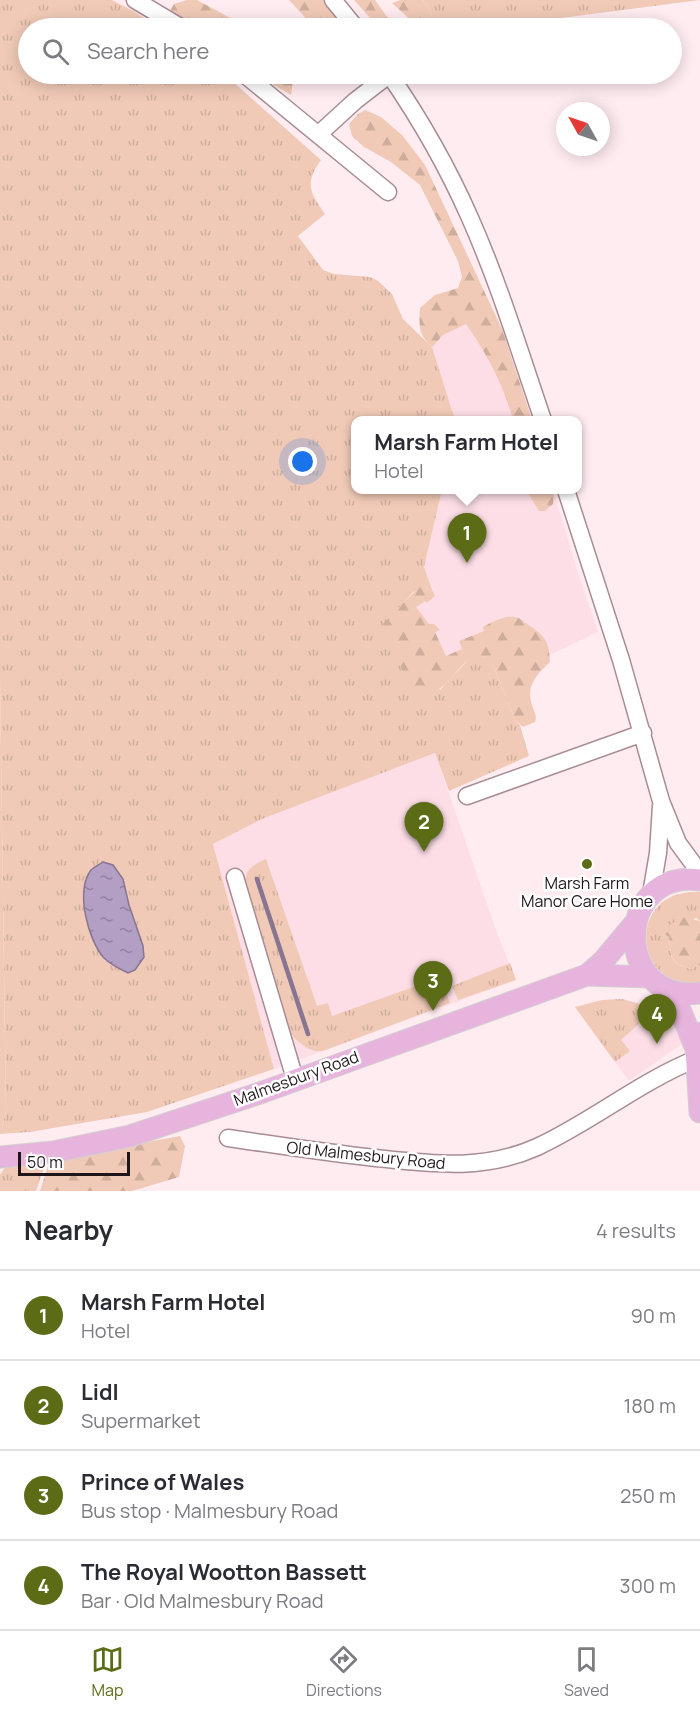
<!DOCTYPE html>
<meta charset="utf-8">
<style>
body{margin:0;font-family:Manrope,sans-serif;background:#f7f7f7;color:#2b2b33}
.compass{position:absolute;left:556px;top:102px;width:54px;height:54px;border-radius:50%;background:#fff;box-shadow:0 3px 15px #0003;rotate:310deg}
.scale{position:absolute;left:18px;bottom:15px;width:112px;box-sizing:border-box;padding-left:6px;border:3px solid #201619;border-top:0;font-size:16px;line-height:21px;white-space:nowrap;color:#201619;-webkit-text-stroke:4px #fff;paint-order:stroke}
.you{position:absolute;left:303px;top:462px;width:21px;height:21px;margin:-15px;border:4px solid #fff;border-radius:50%;background:#1a73e8;box-shadow:0 0 0 9px #1a73e833}
.badge{display:grid;place-items:center;width:39px;height:39px;border-radius:50%;background:#5c6c16;color:#fff;font-size:20px;font-weight:700}
.pin{position:absolute;translate:-50% -50px;filter:drop-shadow(0 2px 3px #0008)}
.pin::after{content:'';position:absolute;top:32px;width:21px;height:18px;background:inherit;clip-path:polygon(0 0,100% 0,50% 100%)}
.popup{position:absolute;left:351px;top:416px;width:231px;height:78px;box-sizing:border-box;display:grid;place-content:center;border-radius:12px;background:#fff;filter:drop-shadow(0 2px 4px #0005);font-size:20px;white-space:nowrap;color:#7c7c81}
.popup b{font-size:22px;color:#2b2b33}
.popup::after{content:'';position:absolute;left:50%;top:100%;margin-left:-12px;border:12px solid transparent;border-top-color:#fff}
.list{margin:0;padding:0;list-style:none}
h2{display:flex;justify-content:space-between;align-items:center;height:78px;margin:0;padding:0 24px;font-size:26px}
h2 small{font-size:20px;font-weight:400;color:#7c7c81}
.list li{display:grid;grid-template-columns:39px 1fr auto;gap:18px;align-items:center;box-sizing:border-box;height:90px;padding:0 24px;border-top:2px solid #e1e1e2}
.list b{display:block;font-size:22px;white-space:nowrap}
.list p{margin:0;font-size:20px;white-space:nowrap;color:#7c7c81}
.list em{font-size:20px;font-style:normal;color:#7c7c81}
.icon{flex:none;width:33px;height:33px;fill:none;stroke:currentColor;stroke-width:2;stroke-linecap:round;stroke-linejoin:round}
.map{position:relative;flex:none;width:700px;height:1191px;overflow:hidden}
.search{position:absolute;background:#fff;box-shadow:0 3px 15px #0003;left:18px;right:18px;top:18px;height:66px;display:flex;align-items:center;gap:15px;box-sizing:border-box;padding:0 21px;border-radius:33px;color:#7c7c81;font-size:22px}
.sheet{height:438px;background:#fff}
nav{display:flex;justify-content:space-around;align-items:center;box-sizing:border-box;height:84px;border-top:2px solid #e1e1e2;background:#fff;font-size:16px;color:#7c7c81}
nav a{display:grid;justify-items:center;gap:3px}
nav .on{color:#5c6c16}
.map>svg:first-child{display:block}
.built{fill:#fddee7}
.grass{fill:url(#grass-tufts)}
.forest{fill:url(#forest-firs)}
.pitch{fill:#f1cab7}
.water{fill:url(#water-ripples);stroke:#877591;stroke-width:1.5}
.lines{fill:none;stroke-linecap:round;stroke-linejoin:round}
.stream{stroke:#877591;stroke-width:4.5}
.minor-casing{stroke:#a88c94;stroke-width:19}
.major-casing{stroke:#d2d0d1;stroke-width:23}
.minor{stroke:#fff;stroke-width:16}
.major{stroke:#e7b4dd;stroke-width:21}
.poi-dot{fill:#5c6c16;stroke:#fff;stroke-width:2}
.labels{text-anchor:middle;dominant-baseline:central;stroke-width:5;stroke-linejoin:round;paint-order:stroke}
.poi-label{font-size:16px;fill:#201619;stroke:#fff}
.street-label{font-size:16px;fill:#201619;stroke:#fff}
</style>
<div class="map">
<svg width="700" height="1191" viewBox="0 0 700 1191">
<defs>
<pattern id="grass-tufts" width="24" height="20" patternUnits="userSpaceOnUse" patternTransform="scale(1.5)"><rect width="24" height="20" fill="#f1cab7"/><path d="M3 7l-1-3M5 7V3M7 7l1-3M15 17l-1-3M17 17v-4M19 17l1-3" fill="none" stroke="#cead9d"/></pattern>
<pattern id="forest-firs" width="22" height="20" patternUnits="userSpaceOnUse" patternTransform="scale(1.5)"><rect width="22" height="20" fill="#f1cab7"/><path d="M5 1l3.5 6h-7zM16 11l3.5 6h-7z" fill="#cead9d"/></pattern>
<pattern id="water-ripples" width="26" height="14" patternUnits="userSpaceOnUse" patternTransform="scale(1.5)"><rect width="26" height="14" fill="#b39ec4"/><path d="M2 4q2-2 4 0t4 0M15 11q2-2 4 0t4 0" fill="none" stroke="#91809e"/></pattern>
</defs>
<rect width="100%" height="100%" fill="#ffecf1"/>
<path class="built" d="M490,319L502,329L532,420H455L432,347L437,339L450,331L471,322Z
M442,490H553L581,582L598,632L504,677L489,641L440,662L413,604L433,591L424,567Z
M435,753L497,933L516,980L274,1069L213,844L262,819Z
M622,999L640,1004L652,1012L662,1003L673,1014L684,1040L682,1044L629,1081L575,1007L602,1000Z"/>
<path class="grass" d="M0,0H112L135,12L158,28H28V74H224L321,160C304,183 310,193 325,214L298,236L323,270L334,274L370,277L378,281L392,294L403,319L432,347L455,420H356V490H442L424,567L433,592L425,587L413,592L402,605L440,690L469,659L477,655L488,657L493,665L515,720L520,725L529,756L449,791L435,753L262,819L213,844L274,1069L147,1112L30,1132L0,1134V1127H2L6,1111L0,679Z
M422,0H700L553,19L512,28H437L427,5Z
M266,859L317,1006L328,1003L332,1016L419,985L427,989H445L450,1003L323,1051H315L307,1048L295,1039L290,1032L244,886C245,870 252,865 266,859Z
M694,892H700V921L696,918L663,934L669,937C671,957 669,963 691,969L700,965V982C634,992 625,893 694,892Z
M510,963L516,980L458,1000L452,986Z
M622,999L640,1004L652,1012L621,1040L630,1051L615,1062L575,1007L602,1000Z
M47,1159L36,1191H0V1175L5,1167Z"/>
<path class="forest" d="M187,0H197L249,28H191L172,14L171,9L174,4Z
M289,0H323L344,28H315Z
M354,0H375L395,28H379Z
M401,0H422L427,5L437,28H419L392,3Z
M255,74H294L291,95Z
M365,110L381,117L402,135L425,165L502,329L532,420H513C504,386 487,354 466,324L443,335L432,347C418,335 419,326 420,308L435,295L458,288L462,277L458,261L420,185L391,162L364,147L352,136L349,124L358,114Z
M526,490H552L554,492L553,504L545,511H539Z
M419,587H425L433,592L435,596L427,603L425,601L416,607L429,624H434L440,630L435,632L446,656L462,649L459,641L484,631L483,627C491,622 505,615 514,617C519,617 523,621 527,624C545,636 549,640 550,662C535,676 525,687 533,708C535,714 537,716 535,722L523,727L515,720L493,665L487,657C453,651 455,703 411,692L383,624Z
M684,917L700,921V965L691,969C670,963 671,958 669,937L663,934L662,932L664,928Z
M180,1136L185,1146L179,1177L132,1191H40L50,1160Z"/>
<path class="pitch" d="M0,679L6,1111L2,1127H0Z"/>
<path class="water" d="M103,862L113,865L123,879L129,905L143,946L144,957L135,970L128,973C120,969 111,965 104,958C88,940 75,891 91,870C94,867 99,865 103,862Z"/>
<g class="lines">
<path class="stream" d="M257,879L308,1034"/>
<defs>
<path id="minor" d="M135,0L182,28
M333,0L356,28
M244,74L388,192
M389,74C420,119 448,168 470,218C499,283 520,353 543,420
M319,134L355,101L390,74
M566,490L621,660L661,801L678,843L700,873
M467,796L643,733
M235,877L295,1079
M651,894L658,853L661,806
M228,1138C277,1145 327,1153 376,1158C433,1164 484,1171 537,1147C593,1121 639,1082 696,1059"/>
<path id="major" d="M700,880C613,869 613,1004 700,993
M587,975L604,960L635,923
M667,989L681,1012L696,1049
M700,1033L696,1049L700,1112
M0,1157L53,1152L130,1136L263,1092L587,975L650,977"/>
</defs>
<use href="#minor" class="minor-casing"/>
<use href="#major" class="major-casing"/>
<use href="#minor" class="minor"/>
<use href="#major" class="major"/>
</g>
<circle class="poi-dot" cx="587" cy="864" r="6"/>
<g class="labels">
<g class="poi-label">
<text x="587" y="883">Marsh Farm<tspan x="587" dy="18">Manor Care Home</tspan></text>
</g>
<g class="street-label">
<text transform="translate(296 1078) rotate(-20)">Malmesbury Road</text>
<text transform="translate(366 1155) rotate(6)">Old Malmesbury Road</text>
</g>
</g>
</svg>
<svg class="compass" viewBox="-18 -18 36 36"><path d="M0-13l5 13h-10z" fill="#e53935"/><path d="M0 13l5-13h-10z" fill="#7c7c81"/></svg>
<div class="scale">50 m</div>
<div class="you"></div>
<div class="pin badge" style="left:467px;top:563px">1</div>
<div class="popup"><b>Marsh Farm Hotel</b>Hotel</div>
<div class="pin badge" style="left:424px;top:852px">2</div>
<div class="pin badge" style="left:433px;top:1011px">3</div>
<div class="pin badge" style="left:657px;top:1044px">4</div>
<div class="search"><svg class="icon" aria-label="search" viewBox="0 0 24 24"><circle cx="10" cy="10" r="6"/><path d="M15 15l6 6"/></svg>Search here</div>
</div>
<section class="sheet">
<h2>Nearby<small>4 results</small></h2>
<ul class="list">
<li><span class="badge">1</span><div><b>Marsh Farm Hotel</b><p>Hotel</p></div><em>90 m</em></li>
<li><span class="badge">2</span><div><b>Lidl</b><p>Supermarket</p></div><em>180 m</em></li>
<li><span class="badge">3</span><div><b>Prince of Wales</b><p>Bus stop · Malmesbury Road</p></div><em>250 m</em></li>
<li><span class="badge">4</span><div><b>The Royal Wootton Bassett</b><p>Bar · Old Malmesbury Road</p></div><em>300 m</em></li>
</ul>
</section>
<nav>
<a class="on"><svg class="icon" aria-label="map" viewBox="0 0 24 24"><path d="M3 6l6-2 6 2 6-2v14l-6 2-6-2-6 2zM9 4v14M15 6v14"/></svg>Map</a>
<a><svg class="icon" aria-label="directions" viewBox="0 0 24 24"><path d="M12 3l9 9-9 9-9-9zM9 14v-3h6M13 9l2 2-2 2"/></svg>Directions</a>
<a><svg class="icon" aria-label="saved" viewBox="0 0 24 24"><path d="M7 4h10v16l-5-4-5 4z"/></svg>Saved</a>
</nav>
